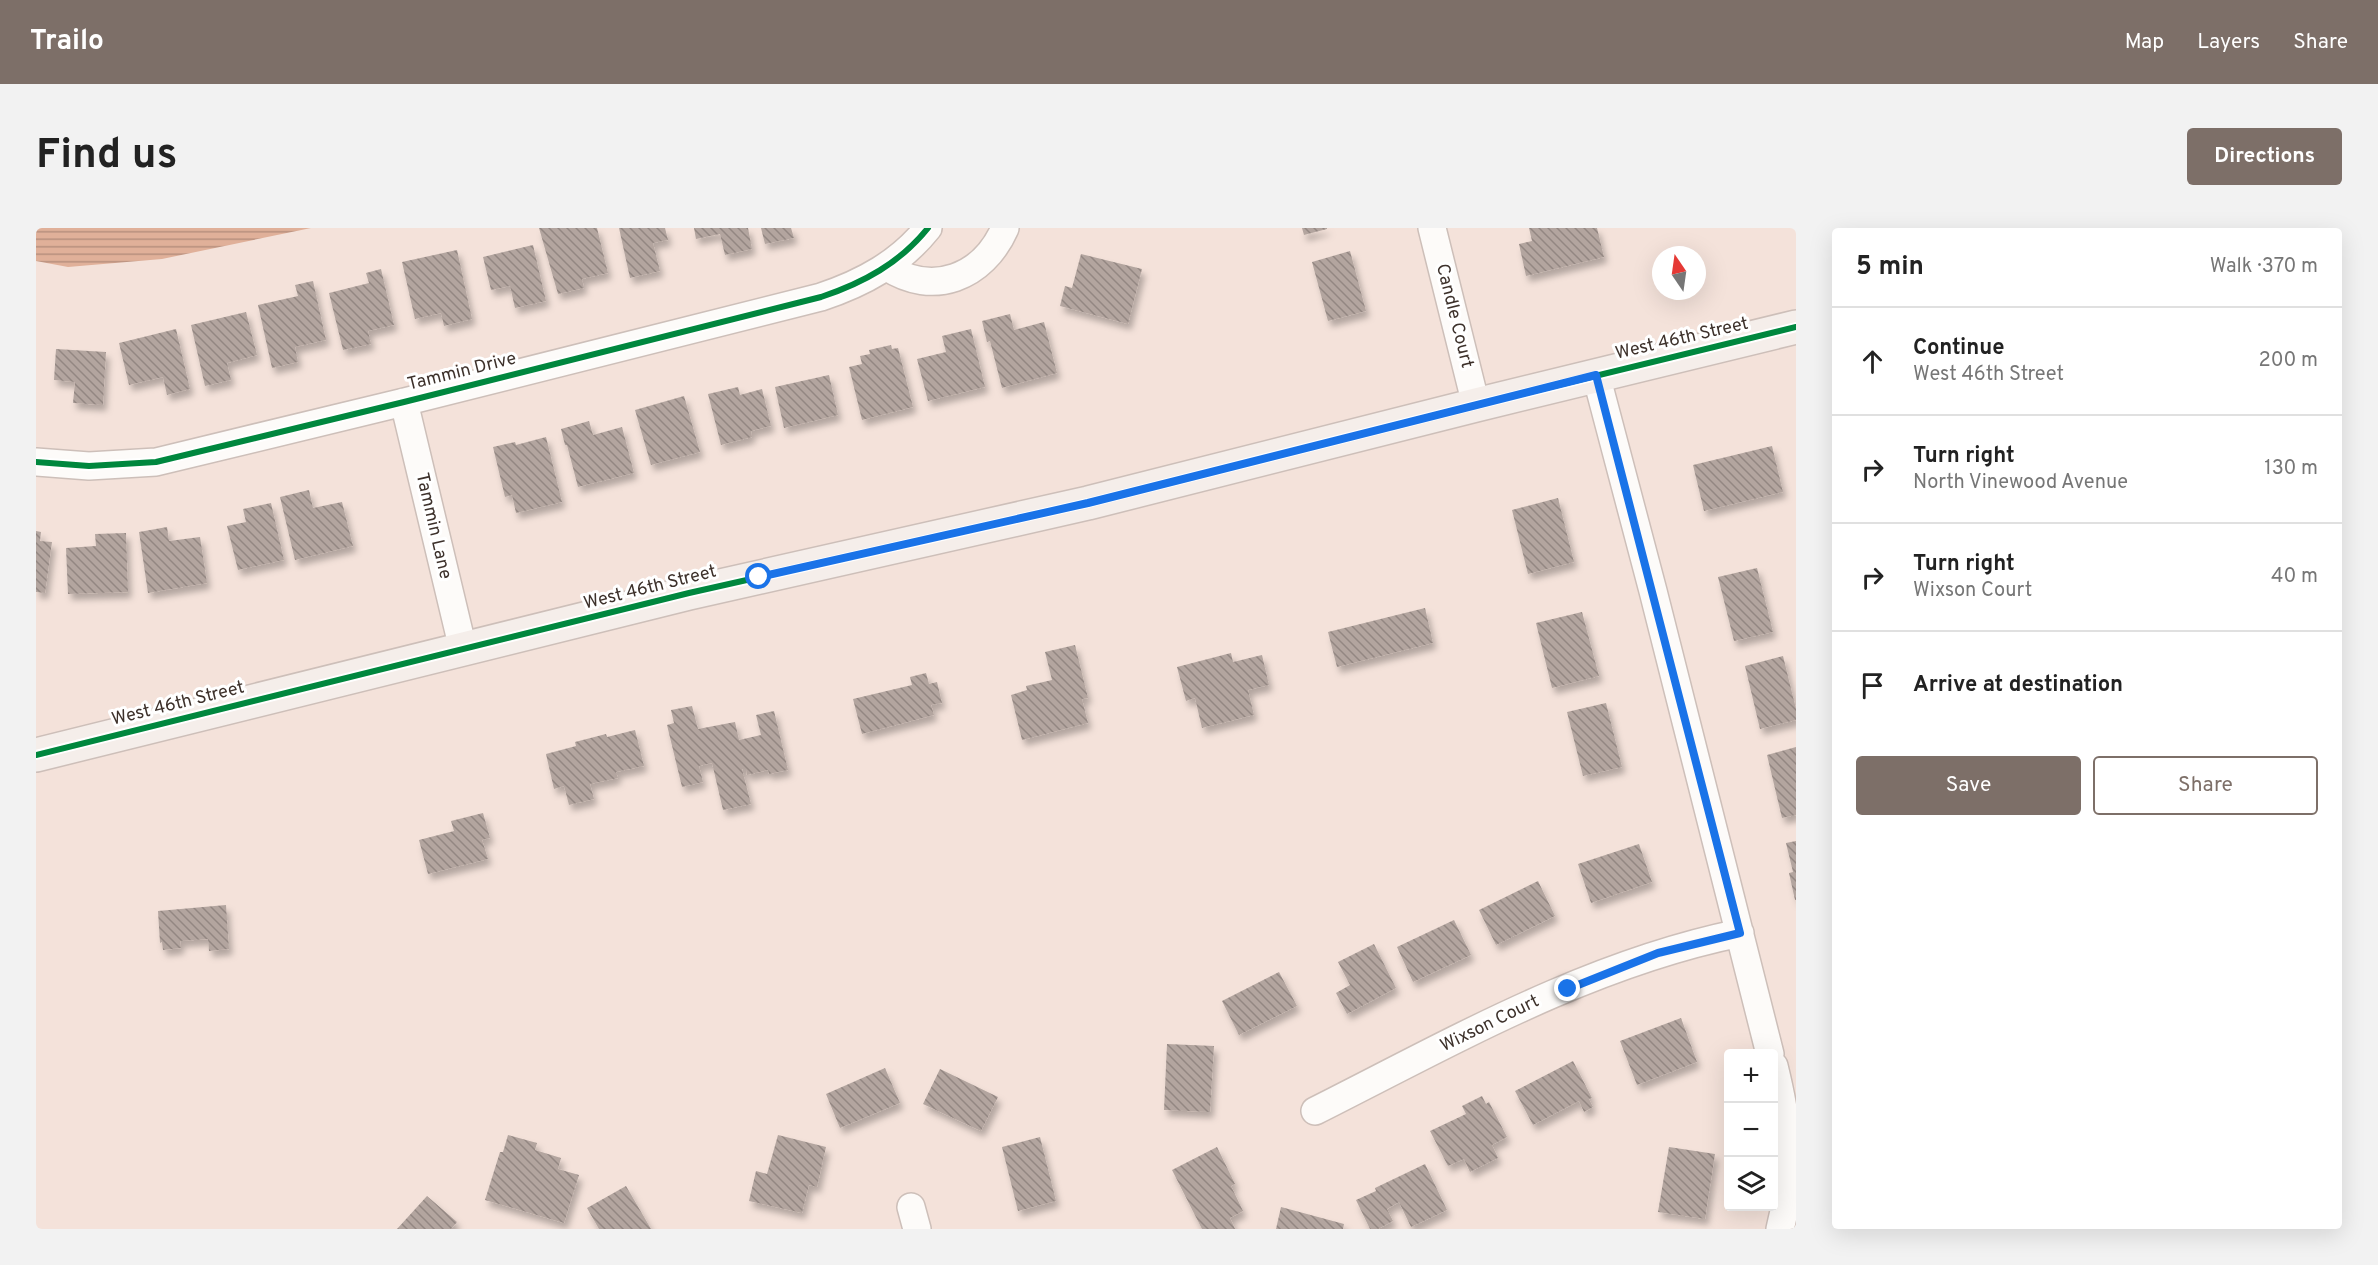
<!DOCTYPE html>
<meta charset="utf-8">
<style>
body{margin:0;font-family:Overpass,sans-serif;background:#f2f2f2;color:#222}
.controls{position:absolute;right:18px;bottom:18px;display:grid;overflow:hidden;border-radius:6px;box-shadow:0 6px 24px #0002}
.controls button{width:54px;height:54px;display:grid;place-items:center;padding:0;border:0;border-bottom:2px solid #e0e0e0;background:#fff;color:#222;font:30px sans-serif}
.compass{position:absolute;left:1616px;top:18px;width:54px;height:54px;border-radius:50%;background:#fff;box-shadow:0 6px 24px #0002;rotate:347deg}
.stop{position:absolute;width:18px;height:18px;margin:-14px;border:4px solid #1a73e8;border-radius:50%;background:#fff}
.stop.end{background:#1a73e8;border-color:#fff;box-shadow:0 2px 6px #0008}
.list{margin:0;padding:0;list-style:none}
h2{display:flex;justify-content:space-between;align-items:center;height:78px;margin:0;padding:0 24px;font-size:26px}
h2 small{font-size:20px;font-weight:400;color:#767676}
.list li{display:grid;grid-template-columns:39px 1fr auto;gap:18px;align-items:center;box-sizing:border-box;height:108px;padding:0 24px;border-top:2px solid #e0e0e0}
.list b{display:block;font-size:22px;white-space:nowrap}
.list p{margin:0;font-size:20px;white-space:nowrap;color:#767676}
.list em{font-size:20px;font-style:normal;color:#767676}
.actions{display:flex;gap:12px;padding:18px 24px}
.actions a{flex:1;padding:14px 0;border:2px solid #7d6f68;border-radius:6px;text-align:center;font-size:21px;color:#7d6f68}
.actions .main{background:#7d6f68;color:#fff}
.icon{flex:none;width:33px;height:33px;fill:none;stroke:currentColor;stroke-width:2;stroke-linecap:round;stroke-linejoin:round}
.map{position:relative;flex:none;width:1760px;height:1001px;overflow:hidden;border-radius:6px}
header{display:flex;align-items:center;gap:36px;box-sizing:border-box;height:84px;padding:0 30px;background:#7d6f68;color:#fff}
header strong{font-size:28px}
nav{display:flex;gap:33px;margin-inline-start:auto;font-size:21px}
.intro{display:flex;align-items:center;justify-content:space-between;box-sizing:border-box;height:144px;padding:0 36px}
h1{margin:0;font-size:42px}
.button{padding:15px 27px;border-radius:6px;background:#7d6f68;color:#fff;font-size:21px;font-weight:700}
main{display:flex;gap:36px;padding:0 36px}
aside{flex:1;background:#fff;border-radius:6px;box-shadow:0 6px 24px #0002}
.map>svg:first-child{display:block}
.water{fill:url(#water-rules)}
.building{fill:url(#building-back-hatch);filter:url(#shadow)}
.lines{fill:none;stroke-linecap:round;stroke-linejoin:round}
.street-casing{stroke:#cdbfb9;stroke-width:30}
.secondary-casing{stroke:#cdbfb9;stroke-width:36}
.street{stroke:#fdfbf9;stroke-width:27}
.secondary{stroke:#f5eeea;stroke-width:33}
.cycleway-casing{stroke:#fff;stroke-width:10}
.cycleway{stroke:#00873e;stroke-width:6}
.route{stroke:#1a73e8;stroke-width:8}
.labels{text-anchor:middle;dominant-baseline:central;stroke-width:6;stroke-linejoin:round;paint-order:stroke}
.street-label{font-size:18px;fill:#3d312b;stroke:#fff}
</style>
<header>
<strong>Trailo</strong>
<nav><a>Map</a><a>Layers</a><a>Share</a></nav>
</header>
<div class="intro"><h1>Find us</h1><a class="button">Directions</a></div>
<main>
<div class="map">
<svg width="1760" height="1001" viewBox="0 0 1760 1001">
<defs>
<pattern id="water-rules" width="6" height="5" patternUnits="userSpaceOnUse" patternTransform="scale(1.5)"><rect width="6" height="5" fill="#e0b099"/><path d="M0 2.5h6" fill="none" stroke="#b7907d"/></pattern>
<pattern id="building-back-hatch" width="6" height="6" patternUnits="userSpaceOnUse" patternTransform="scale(1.5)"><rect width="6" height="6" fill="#b3a59f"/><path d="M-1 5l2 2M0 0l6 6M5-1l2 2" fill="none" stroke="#938782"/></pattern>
<filter id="shadow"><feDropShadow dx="3.5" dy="6" stdDeviation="3" flood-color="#0004"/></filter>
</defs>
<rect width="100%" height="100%" fill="#f4e2da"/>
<path class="water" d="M0,0H275L126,31L32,39L0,33Z"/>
<path class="building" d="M503,0H561L572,45L546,51L548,60L522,66Z
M583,0H629L632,12L617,15L624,43L594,50Z
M658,0H712L716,21L689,27L684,6L660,11Z
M725,0H755L758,10L729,16Z
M1266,0H1291V1L1268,7Z
M1493,0H1561L1568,29L1490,48L1483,16L1496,13Z
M497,17L510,73L479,80L474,58L455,62L447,29Z
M421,22L436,91L408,98L405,85L379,91L366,34Z
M1314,23L1330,83L1292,93L1276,34Z
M1045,26L1106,41L1092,96L1024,78L1029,58L1036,60Z
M345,41L358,97L332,103L335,116L307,122L293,65L333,55L330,45Z
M277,53L290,112L259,119L262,134L236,140L222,77L262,68L259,57Z
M210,84L221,127L191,135L195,152L169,158L155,97Z
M974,86L978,102L1008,94L1021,145L966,160L954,113L951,114L946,93Z
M140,101L154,161L131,167L127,149L93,157L83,115Z
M935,101L949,159L892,173L881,131L910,124L906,108Z
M855,117L856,121L862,120L877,179L826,192L813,139L826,136L824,128L834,126L833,122Z
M20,121L70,124L67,177L37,175L39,154L18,152Z
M793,147L802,187L748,200L739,159Z
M702,159L704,167L726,161L735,198L715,203L716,209L685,217L672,166Z
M648,168L664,224L615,237L599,182Z
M553,193L557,207L586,199L598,245L542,259L531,217H529L525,201Z
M510,209L526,274L480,285L476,267L469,269L457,219L479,214L480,217Z
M1736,218L1747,264L1668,283L1657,237Z
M273,262L277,280L306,274L317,318L259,332L244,269Z
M1522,270L1538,334L1492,346L1476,282Z
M235,275L248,332L202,342L191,298L210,294L207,281Z
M131,299L133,313L164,309L171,355L112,365L103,304Z
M0,303L5,304L4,313L16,314L9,365L0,364Z
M90,305L92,364L32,366L30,320L60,318L59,306Z
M1721,340L1737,404L1698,413L1682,349Z
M1389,380L1397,415L1301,439L1292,404Z
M1546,384L1563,448L1516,460L1500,395Z
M1039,417L1052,470L1046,471L1052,495L986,512L975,467L991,462L990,458L1016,452L1009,424Z
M1195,425L1197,434L1226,427L1233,457L1212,462L1218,487L1166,500L1159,470L1150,473L1141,439Z
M1747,428L1760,481V492L1724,501L1709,438Z
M890,445L893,456L901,454L906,475L895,477L898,487L826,506L817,471L876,457L874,449Z
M1570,475L1586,539L1547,548L1531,484Z
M656,478L662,501L699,494L703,512L725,507L720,487L738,483L752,542L733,546L732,542L711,547L710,541H706L715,576L687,582L676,535L663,538L667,554L646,559L631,497L638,495L635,482Z
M599,502L608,538L580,544L582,550L554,556L558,571L533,577L528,558L518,561L510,526L540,518L539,514L570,506L571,509Z
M1760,519V587L1746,590L1731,527Z
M447,585L454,610L446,612L452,631L392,646L383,612L418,603L415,593Z
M1760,613V672H1759L1753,645L1757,644L1750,615Z
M1603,616L1616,654L1555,675L1542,636Z
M1502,653L1519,688L1460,717L1443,682Z
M190,677L193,721L173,723L172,711L144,713L145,720L127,722L126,714L124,715L122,683Z
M1418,692L1435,727L1377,754L1361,719Z
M1338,716L1360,760L1311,786L1300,765L1314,757L1302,734Z
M1243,744L1261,778L1203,807L1186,773Z
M1645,790L1661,834L1601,857L1584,813Z
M1131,816L1178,818L1174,884L1128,882Z
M1537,833L1556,870L1553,871L1557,879L1548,884L1543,873L1497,897L1479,863Z
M849,840L864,875L804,900L790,866Z
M904,841L962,869L945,903L887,876Z
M1446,868L1450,876L1453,874L1471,909L1456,917L1462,930L1434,944L1428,931L1412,938L1394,903L1430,886L1426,878Z
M472,907L501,915L499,922L525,930L522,941L543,947L528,995L449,972L464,924H467Z
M742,907L790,919L781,959L773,957L766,985L713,973L720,943L731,946Z
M1004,909L1020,973L982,983L966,919Z
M1181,919L1199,956L1195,958L1207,983L1194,990L1199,1001H1166L1136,942Z
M1633,919L1679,926L1669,991L1622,984Z
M1389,936L1411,982L1375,999L1363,974L1351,981L1357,993L1342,1001H1334L1320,972L1340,963L1339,960Z
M590,958L615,1001H563L551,980Z
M391,968L421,994L415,1001H361Z
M1245,979L1308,996L1307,1001H1240Z"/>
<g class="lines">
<defs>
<path id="street" d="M1396,0L1440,177
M851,39C897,69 947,50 969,0
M1560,147L1617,363L1734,826
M368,174L427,421
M0,234L53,238L120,234L368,174L785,69C827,55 864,35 892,0
M1738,838C1752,895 1759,943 1744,1001
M1279,883C1416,814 1552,736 1704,705
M875,979L881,1001"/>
<path id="secondary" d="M0,527L653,365L1052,275L1440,177L1760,99"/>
</defs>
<use href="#street" class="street-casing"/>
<use href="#secondary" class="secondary-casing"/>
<use href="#street" class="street"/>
<use href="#secondary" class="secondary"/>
<defs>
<path id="cycleway" d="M0,234L53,238L120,234L368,174L785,69C827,55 864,35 892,0
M0,527L653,365L1052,275L1440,177L1760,99"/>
</defs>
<use href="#cycleway" class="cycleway-casing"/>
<use href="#cycleway" class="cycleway"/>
</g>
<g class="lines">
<path class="route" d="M723,349L1052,275L1560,147L1704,705L1622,725L1532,761"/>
</g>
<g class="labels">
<g class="street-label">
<text transform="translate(1418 88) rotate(76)">Candle Court</text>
<text transform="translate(1646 111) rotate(-13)">West 46th Street</text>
<text transform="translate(426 144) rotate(-14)">Tammin Drive</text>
<text transform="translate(397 298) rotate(77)">Tammin Lane</text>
<text transform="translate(614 360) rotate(-14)">West 46th Street</text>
<text transform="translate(142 476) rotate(-14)">West 46th Street</text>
<text transform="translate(1454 796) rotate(-26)">Wixson Court</text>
</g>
</g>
</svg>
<div class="controls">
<button>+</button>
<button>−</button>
<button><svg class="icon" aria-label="layers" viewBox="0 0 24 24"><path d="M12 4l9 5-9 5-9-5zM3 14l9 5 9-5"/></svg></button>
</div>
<svg class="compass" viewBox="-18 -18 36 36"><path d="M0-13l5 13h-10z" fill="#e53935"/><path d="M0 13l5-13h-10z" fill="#767676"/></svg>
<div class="stop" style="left:723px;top:349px"></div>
<div class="stop end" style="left:1532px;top:761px"></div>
</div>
<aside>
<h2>5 min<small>Walk · 370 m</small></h2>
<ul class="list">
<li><svg class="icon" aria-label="ahead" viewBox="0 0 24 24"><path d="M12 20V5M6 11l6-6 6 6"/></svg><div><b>Continue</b><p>West 46th Street</p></div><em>200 m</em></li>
<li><svg class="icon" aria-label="right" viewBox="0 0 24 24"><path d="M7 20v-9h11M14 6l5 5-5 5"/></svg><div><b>Turn right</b><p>North Vinewood Avenue</p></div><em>130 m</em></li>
<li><svg class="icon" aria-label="right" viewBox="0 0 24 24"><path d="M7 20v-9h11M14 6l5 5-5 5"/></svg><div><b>Turn right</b><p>Wixson Court</p></div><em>40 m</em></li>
<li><svg class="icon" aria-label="arrive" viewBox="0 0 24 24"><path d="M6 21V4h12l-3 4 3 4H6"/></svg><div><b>Arrive at destination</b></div></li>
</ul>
<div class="actions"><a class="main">Save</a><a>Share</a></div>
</aside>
</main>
